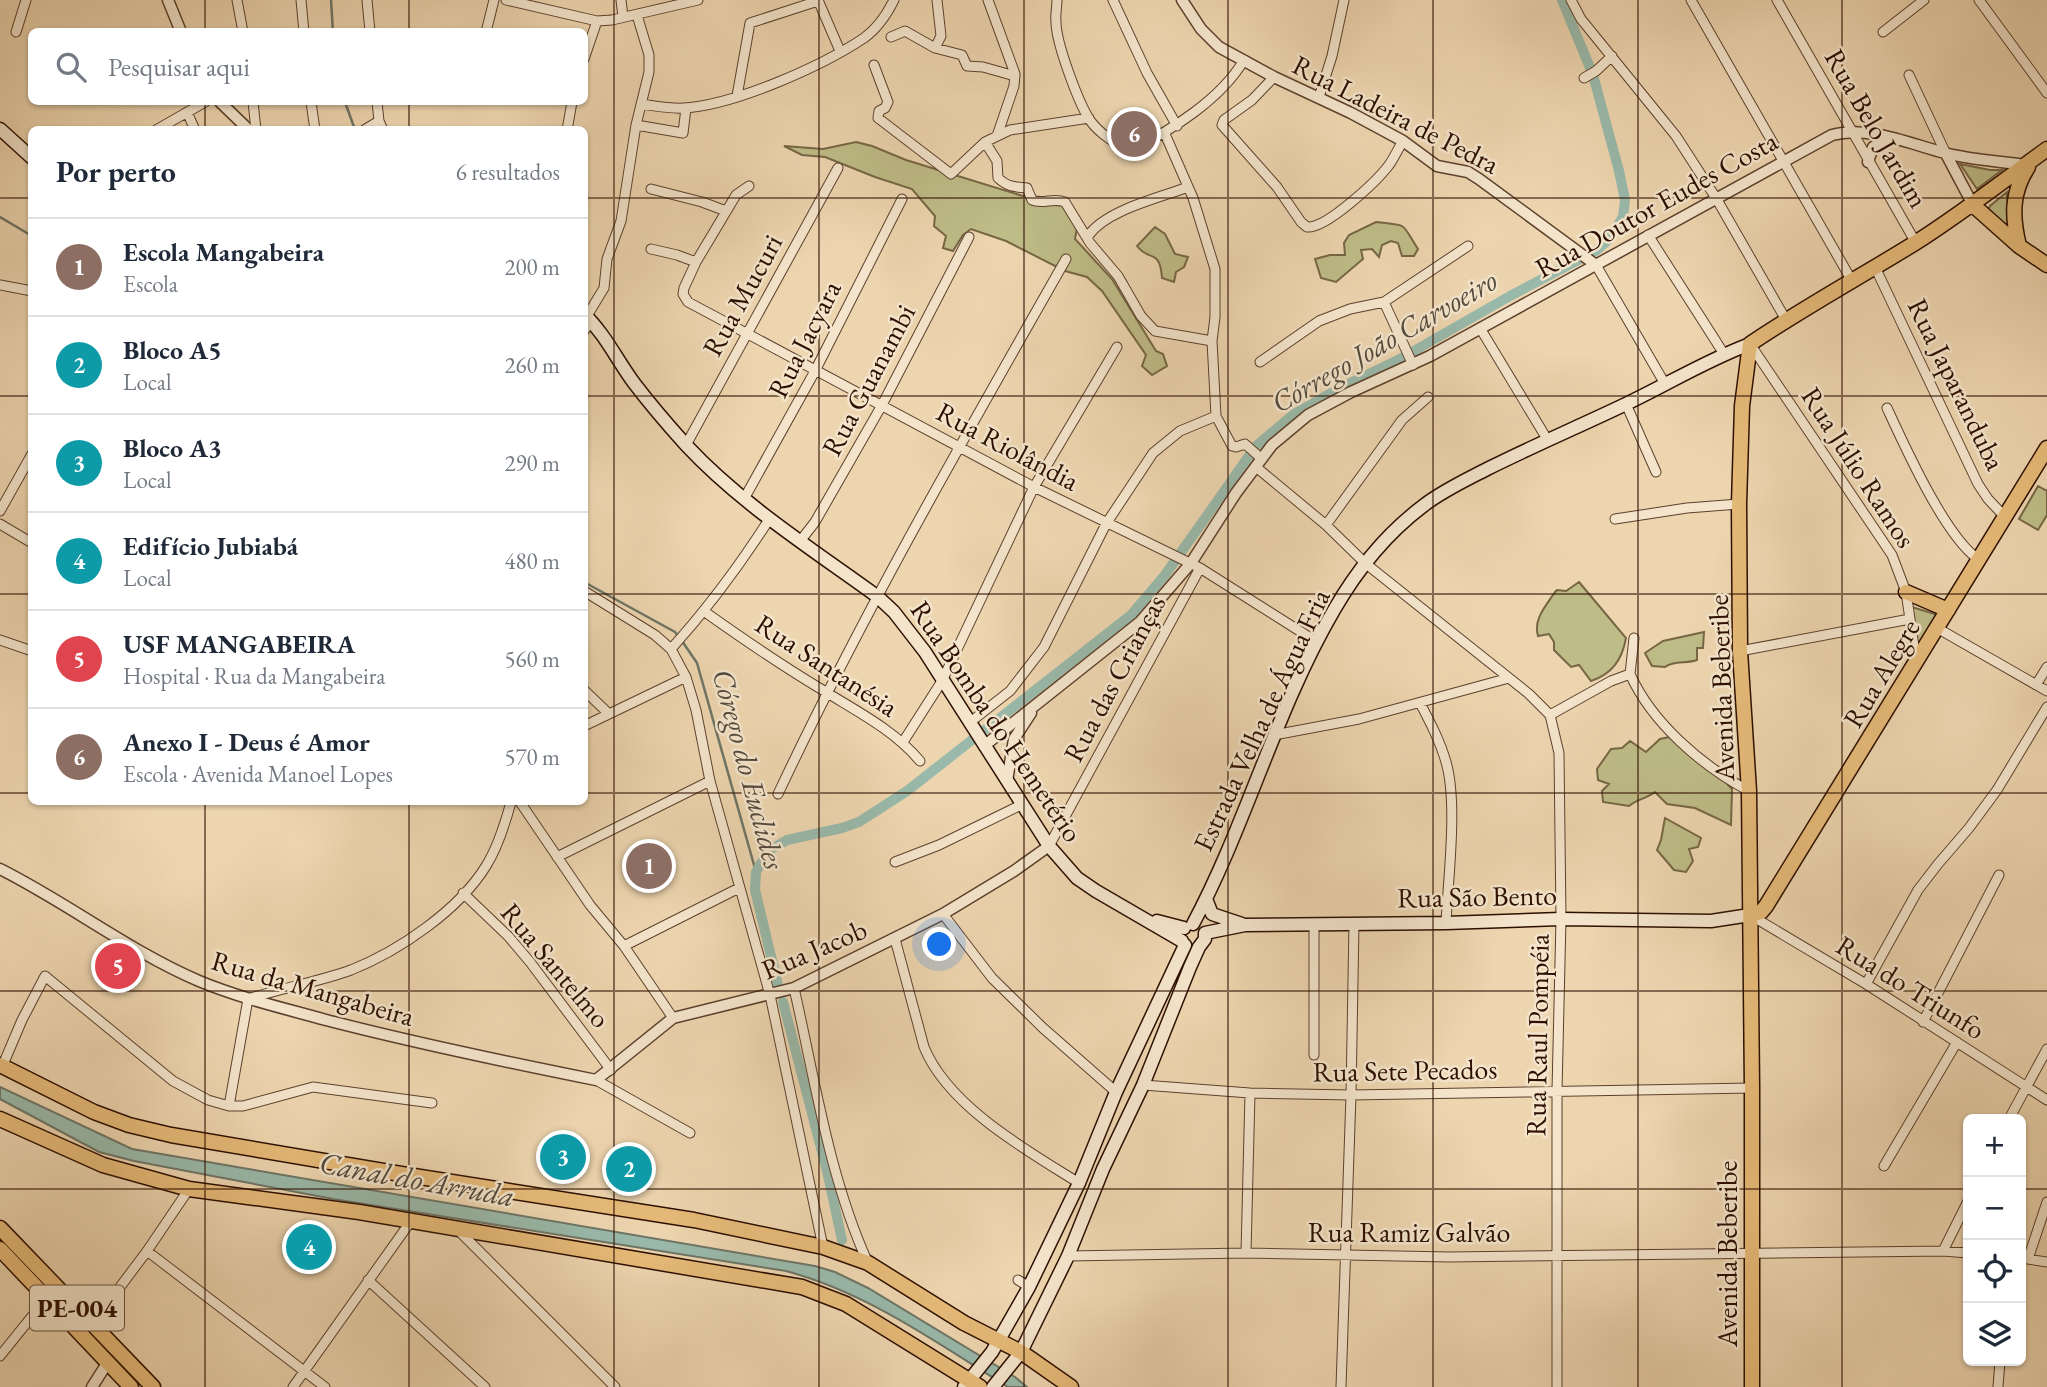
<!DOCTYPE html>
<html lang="pt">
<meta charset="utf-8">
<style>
body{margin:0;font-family:"EB Garamond",serif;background:#f6f6f7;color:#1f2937}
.controls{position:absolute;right:21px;bottom:21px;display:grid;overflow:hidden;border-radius:10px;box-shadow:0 2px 5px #0004}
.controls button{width:63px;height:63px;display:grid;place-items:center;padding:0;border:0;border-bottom:2px solid #e0e1e3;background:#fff;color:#1f2937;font:35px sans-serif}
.you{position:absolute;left:940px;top:945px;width:24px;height:24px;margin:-18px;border:5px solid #fff;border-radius:50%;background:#1a73e8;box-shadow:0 0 0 10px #1a73e833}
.badge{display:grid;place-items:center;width:46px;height:46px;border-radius:50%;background:#7c3aed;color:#fff;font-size:23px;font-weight:700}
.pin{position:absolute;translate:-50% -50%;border:4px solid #fff;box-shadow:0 2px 7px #0006}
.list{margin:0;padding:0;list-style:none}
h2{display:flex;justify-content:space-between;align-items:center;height:91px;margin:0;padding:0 28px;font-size:30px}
h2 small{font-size:23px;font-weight:400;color:#747a83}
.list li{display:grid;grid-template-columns:46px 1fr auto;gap:21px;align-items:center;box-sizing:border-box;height:98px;padding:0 28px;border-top:2px solid #e0e1e3}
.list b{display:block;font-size:26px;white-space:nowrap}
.list p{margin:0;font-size:23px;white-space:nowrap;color:#747a83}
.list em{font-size:23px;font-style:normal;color:#747a83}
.icon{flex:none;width:38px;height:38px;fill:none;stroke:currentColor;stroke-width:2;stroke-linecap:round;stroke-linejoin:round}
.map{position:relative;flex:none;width:2047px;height:1387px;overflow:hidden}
.search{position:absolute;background:#fff;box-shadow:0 2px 5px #0004;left:28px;top:28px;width:560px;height:77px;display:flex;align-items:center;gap:18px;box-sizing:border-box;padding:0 24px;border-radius:10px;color:#747a83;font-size:26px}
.panel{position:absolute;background:#fff;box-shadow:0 2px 5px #0004;left:28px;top:126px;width:560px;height:679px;border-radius:10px}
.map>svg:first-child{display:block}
.green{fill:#bebc87;stroke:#766644;stroke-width:2}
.water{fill:#99b9aa;stroke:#6e7566;stroke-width:2}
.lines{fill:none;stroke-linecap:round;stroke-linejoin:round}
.stream{stroke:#6e7566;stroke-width:2.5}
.canal{stroke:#99b9aa;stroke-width:10}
.minor-casing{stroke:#5d402c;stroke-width:11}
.tertiary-casing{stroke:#5d402c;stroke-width:13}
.secondary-casing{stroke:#2d0f00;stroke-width:15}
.primary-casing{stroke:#2d0f00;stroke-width:17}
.minor{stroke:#f3e4cb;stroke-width:9}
.tertiary{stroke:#f3e4cb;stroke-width:10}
.secondary{stroke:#f3e4cb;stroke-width:12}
.primary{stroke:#e6ba78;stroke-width:14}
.grid{fill:none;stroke:#2d0f00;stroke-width:2;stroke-opacity:0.55}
.labels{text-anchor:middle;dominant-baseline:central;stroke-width:5;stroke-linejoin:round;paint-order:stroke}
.shield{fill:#f3e4cb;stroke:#684f3d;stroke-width:2}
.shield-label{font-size:26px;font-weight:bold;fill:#2d0f00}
.street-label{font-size:28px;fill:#2d0f00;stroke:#f3e4cb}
.water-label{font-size:30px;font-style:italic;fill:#534a3c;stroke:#f3e4cb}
</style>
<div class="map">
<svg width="2047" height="1387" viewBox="0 0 2047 1387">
<rect width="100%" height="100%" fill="#edd5af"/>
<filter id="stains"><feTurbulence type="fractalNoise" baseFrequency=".00286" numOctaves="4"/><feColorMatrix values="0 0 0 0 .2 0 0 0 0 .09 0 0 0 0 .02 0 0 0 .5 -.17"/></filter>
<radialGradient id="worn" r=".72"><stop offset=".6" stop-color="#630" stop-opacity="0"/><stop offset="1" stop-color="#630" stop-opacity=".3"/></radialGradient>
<path class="green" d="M856,142L872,146L906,160L1023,196L1054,205L1071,206L1078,223L1075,239L1112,279L1156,351L1163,354L1167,366L1152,375L1142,366L1146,355L1102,291L1087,277L1065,271L1006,241L971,229L963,235L953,251L943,248L946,236L934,226L935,216L912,189L875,177L825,157L802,155L784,146L823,149Z
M1960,164L1990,170H2002L1977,189Z
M2007,192L2008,230L1988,210L1990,206Z
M1376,222C1409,226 1400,221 1418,249L1414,256H1402L1398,243L1391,241L1382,245L1379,257L1372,249L1361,250L1363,259L1336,282L1321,278L1315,259L1330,255H1345L1344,243L1349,235Z
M1155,227L1165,234L1175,254L1188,257L1184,267L1176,272L1174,282L1162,278C1160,248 1149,262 1137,246Z
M2038,486L2047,491V515L2038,530L2019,519Z
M1579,582L1626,638C1622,660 1612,674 1591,681L1579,665L1571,667L1554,650V642L1549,634L1538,636C1533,619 1546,606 1555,592L1557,590L1566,591Z
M1912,607L1938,615L1918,648Z
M1704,632L1703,648H1697V660C1687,664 1674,660 1665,667L1652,666L1645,653L1663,641Z
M1669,737L1714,770L1732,789L1731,825L1695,808L1667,804L1655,792C1646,799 1637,799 1629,806L1603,802L1602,791L1609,784L1598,780L1597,769L1611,749L1622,748L1630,741L1646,752L1660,739Z
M1665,818L1701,838L1698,847L1689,849L1693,861L1686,872L1674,870L1657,850L1661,840Z"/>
<path class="water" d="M0,1087L132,1149L815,1266L835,1272L868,1288L1015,1377L1027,1387H1008C937,1343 868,1293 786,1271L333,1199L134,1161L99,1152L0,1099Z"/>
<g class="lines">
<path class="stream" d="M331,0L333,32
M345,102L354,127
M0,217L32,236
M584,338L586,336
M584,582L675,632L678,636
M682,641L697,663L756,872"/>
<path class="canal" d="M778,985L755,890L756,872L768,851L787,840L842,828L859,822L907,791L1131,615L1165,575L1256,446L1294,414L1340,388L1398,360L1510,296L1597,250L1610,238L1623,217L1625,200L1619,171L1593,75L1562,0
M783,1002L827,1171L842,1240"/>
<defs>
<path id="minor" d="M237,0L243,32
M301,0L304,32
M367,0L370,32
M506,0L597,21L612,20L698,0
M621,0L623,17
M818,0L840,51
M988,0L1015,74L1014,86L997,136
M1057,0C1057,7 1055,15 1056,22C1056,43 1078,101 1089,119C1098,132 1117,147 1133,149C1172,130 1221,99 1244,60
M1113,0L1147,73L1177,126
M1571,0L1581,19L1676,136L1716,198L1786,320
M1691,0L1852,281
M1777,0L1916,243
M1979,0L2047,93
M16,32L26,0
M486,32L494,0
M1883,32L1924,0
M891,37L905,31L935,48L962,55L967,66L983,67L1015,76
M935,48L941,36L937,0
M584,59L597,21
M874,65L888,102L885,108L879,111L878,118L951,174L985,142L1010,130L1089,118
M1909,75L1946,154
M1274,77L1252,100L1224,120L1222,125L1277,187L1301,222L1307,227C1326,229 1377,181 1389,165C1394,158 1398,149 1403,141
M1584,78L1596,71L1612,56
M737,96L750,23L818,1
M1319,97L1332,56L1344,0
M253,102L256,130
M311,102L315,130
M377,102L379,121L383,130
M641,104C656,106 670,109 684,108C735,105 822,66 864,38C878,28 887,14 894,0
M187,112L195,130
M636,125L683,133L686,108
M156,130L205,102
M364,130L379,121
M567,130L572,102
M1165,134L1193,198L1215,269V317L1212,341L1216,416L1232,446L1236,447L1245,444L1262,459
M985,142L997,161L998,178C1008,187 1014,187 1027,188L1032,200C1043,205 1053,197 1065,202L1090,243L1118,276L1141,316L1155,331L1212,341
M749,186L736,195L696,262L684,288L683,294L688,302L1034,487L1200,568L1317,642
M651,189L702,202L726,211
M1648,235L1724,354
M1088,236C1106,210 1159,198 1188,187
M651,249L677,255L696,262
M1596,265L1665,384
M1875,267L1978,484L1988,499L2005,517
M0,285L32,291
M1384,302L1413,365
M587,316L604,288L607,259L621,221L636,125L649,72V55L637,15
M1480,328L1547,439
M584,331L591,321
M1750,344L1892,555L1906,592L1916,660
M1260,362L1319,321L1350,309L1384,302L1468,246
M1626,404L1656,472
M1887,408C1905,447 1945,536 1978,559
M686,445L838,168
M1256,467L1326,525L1365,563L1529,694L1550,715L1559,753L1561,919L1557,1091V1387
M744,499L815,371L902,199
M0,511L32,454
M1615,519L1687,508L1739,504
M0,524L32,543
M1326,525L1402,420L1428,397
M801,540L815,522L882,405L969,237
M584,591L655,635L671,649L686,677L696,710L710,781L770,995L823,1247
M705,612C743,639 781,665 821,689C856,711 893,729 920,761
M1937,628L2047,691
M0,640L32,651
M671,649C708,608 740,565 770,518
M1740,651L1910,619
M1630,674L1634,638
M2036,685L2047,667
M584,690L608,713
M1420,703C1430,722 1440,741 1446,762C1458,803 1448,878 1446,923
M1550,715L1611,681L1630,674C1652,723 1702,766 1749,791
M969,723L1010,691L1044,647L1106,524L1153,453L1180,431L1216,416
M584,726L686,677
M1274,735L1359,719L1509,678
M903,742L942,681L1034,487L1117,347
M778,794C864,611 966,435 1066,259
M520,802L590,905L624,946L673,1018
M1049,846L1200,568
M557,857L710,781
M895,862L939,845L1021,805
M463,893L508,936L530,962L611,1070
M943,914L992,978L1043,1028L1116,1092
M1750,915L1866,984L2047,1100
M1314,924V1055
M895,939L924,1047C948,1106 1026,1150 1079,1183
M624,946L739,888
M1866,984L1918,890L1938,864L1969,828L1997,790L2047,707
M794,988C815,1080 829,1177 868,1263
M1923,1022L1999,875
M2,1067L22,1020L45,976L173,1081L208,1100L229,1106H243L313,1087L432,1103
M596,1080L690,1133
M1143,1085L1250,1093L1351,1095L1752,1088
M229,1106L248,999C282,988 318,982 351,970C399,951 459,910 486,866C498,847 505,824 511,802
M2009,1119L2047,1049
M1884,1166L1957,1042
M458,1230L615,1387
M147,1251L325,1387
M1943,1251L1968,1201
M1246,1253L1250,1093
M1068,1256L1246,1253L1449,1257L1943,1251L1968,1253
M2021,1258L2047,1262
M2028,1259L2047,1202
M368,1280L485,1387
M1018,1280L1029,1287
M93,1323L147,1251L189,1189
M0,1356L46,1299
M293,1387L411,1221
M1341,1387L1351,1095L1354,923
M1998,1387L2000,1361"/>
<path id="tertiary" d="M168,0L181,32
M1182,0L1201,29L1219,47L1274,77L1351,113L1403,141L1437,166L1468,172L1479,179L1596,265
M220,102L249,130
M1946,154L1973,205
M1868,162L1873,147L1888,138
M984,746L1140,622L1191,563L1236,493L1272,445L1308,415L1351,392L1430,356L1832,135C1868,125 1910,144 1945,153C1971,160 1999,161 2026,165
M1007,781L1014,739L1031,713
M0,869C68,903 129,951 199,981C240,998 283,1008 326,1020C415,1043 506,1062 596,1080L673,1018L794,988L943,914L1014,871L1049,846
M92,1387L108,1362"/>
<path id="secondary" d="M0,129L32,158
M584,314C605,334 617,360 634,383C650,404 668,425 686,445C741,504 812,549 878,597L894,612L925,652L1049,846L1077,878L1096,891L1182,941
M1206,899L1212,914L1242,924
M1157,921L1184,928
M1193,924C1247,823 1276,709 1334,610C1357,570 1386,534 1423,506C1442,491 1466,480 1487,469C1533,446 1580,426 1626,404C1668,384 1707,360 1750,344
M1205,933L1245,925L1446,923L1561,919L1711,921L1750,915
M964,1387L992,1352L1029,1287L1079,1183L1116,1092L1185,945
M993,1387L1021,1352L1068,1256L1103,1169L1143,1085L1190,967L1199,947L1205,939V933"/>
<path id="primary" d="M1973,205L2019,246L2047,265
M2019,246C2012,217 2011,193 2028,167
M1906,592L1948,610
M1750,915L1761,912L1766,906L2047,448
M0,1065L94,1112L129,1125L171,1135L401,1174L694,1220L823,1247L868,1263L964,1323L1021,1352L1071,1387
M0,1119L103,1165L189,1189L359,1212L802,1287L846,1304L980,1387
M0,1228L153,1387
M0,1249L131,1387
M1752,1387V1088L1749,791L1740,651L1739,504L1742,406L1750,344C1803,308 1860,277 1915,243C1961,214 2003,181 2047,149"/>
</defs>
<use href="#minor" class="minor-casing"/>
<use href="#tertiary" class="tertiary-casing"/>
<use href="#secondary" class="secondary-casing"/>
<use href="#primary" class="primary-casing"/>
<use href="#minor" class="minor"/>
<use href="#tertiary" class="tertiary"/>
<use href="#secondary" class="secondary"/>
<use href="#primary" class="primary"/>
</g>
<path class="grid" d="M205,0V32M409,0V32M614,0V1387M819,0V1387M1024,0V1387M1228,0V1387M1433,0V1387M1638,0V1387M1842,0V1387M205,102V130M409,102V130M0,198H32M584,198H2047M0,396H32M584,396H2047M0,594H32M584,594H2047M0,793H32M584,793H2047M205,802V1387M409,802V1387M0,991H2047M0,1189H1968M2021,1189H2047"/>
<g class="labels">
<rect class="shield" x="30" y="1285.5" width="94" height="45" rx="5"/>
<g class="shield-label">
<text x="77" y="1308">PE-004</text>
</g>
<g class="street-label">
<text transform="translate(1396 114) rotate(27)">Rua Ladeira de Pedra</text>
<text transform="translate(1877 128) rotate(60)">Rua Belo Jardim</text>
<text transform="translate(1656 204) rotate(-29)">Rua Doutor Eudes Costa</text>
<text transform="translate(742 295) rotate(-61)">Rua Mucuri</text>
<text transform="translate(804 339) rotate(-63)">Rua Jacyara</text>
<text transform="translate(868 380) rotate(-62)">Rua Guanambi</text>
<text transform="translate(1957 384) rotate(64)">Rua Japaranduba</text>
<text transform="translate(1008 446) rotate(28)">Rua Riolândia</text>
<text transform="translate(1859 467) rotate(57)">Rua Júlio Ramos</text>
<text transform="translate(827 665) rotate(33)">Rua Santanésia</text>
<text transform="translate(1881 673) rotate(-59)">Rua Alegre</text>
<text transform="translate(1114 678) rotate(-62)">Rua das Crianças</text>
<text transform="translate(1721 688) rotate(-92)">Avenida Beberibe</text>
<text transform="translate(1261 720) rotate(-65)">Estrada Velha de Água Fria</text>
<text transform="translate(997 721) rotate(56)">Rua Bomba do Hemetério</text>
<text transform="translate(1477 896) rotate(-1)">Rua São Bento</text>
<text transform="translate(814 949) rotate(-23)">Rua Jacob</text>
<text transform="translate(556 965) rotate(50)">Rua Santelmo</text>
<text transform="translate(1911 987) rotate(32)">Rua do Triunfo</text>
<text transform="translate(313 988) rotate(16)">Rua da Mangabeira</text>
<text transform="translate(1537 1035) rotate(-89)">Rua Raul Pompéia</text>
<text transform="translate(1405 1070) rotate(-1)">Rua Sete Pecados</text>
<text x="1409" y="1232">Rua Ramiz Galvão</text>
<text transform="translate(1727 1254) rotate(-90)">Avenida Beberibe</text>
</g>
<g class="water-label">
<text transform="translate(1384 341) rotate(-30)">Córrego João Carvoeiro</text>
<text transform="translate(749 769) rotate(75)">Córego do Euclides</text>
<text transform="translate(417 1179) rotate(10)">Canal do Arruda</text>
</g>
</g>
<rect width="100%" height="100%" filter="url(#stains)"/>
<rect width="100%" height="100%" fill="url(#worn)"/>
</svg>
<div class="controls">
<button>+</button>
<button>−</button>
<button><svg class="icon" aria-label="locate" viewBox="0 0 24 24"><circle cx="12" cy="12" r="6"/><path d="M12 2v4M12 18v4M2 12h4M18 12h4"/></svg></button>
<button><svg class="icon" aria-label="layers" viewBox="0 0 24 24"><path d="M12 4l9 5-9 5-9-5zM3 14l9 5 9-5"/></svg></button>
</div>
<div class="you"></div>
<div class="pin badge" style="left:649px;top:866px;background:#8d6e63">1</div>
<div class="pin badge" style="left:629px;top:1169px;background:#0f9aa8">2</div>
<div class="pin badge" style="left:563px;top:1157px;background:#0f9aa8">3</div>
<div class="pin badge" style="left:309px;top:1247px;background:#0f9aa8">4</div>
<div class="pin badge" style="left:118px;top:966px;background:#e0444e">5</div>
<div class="pin badge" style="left:1134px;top:134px;background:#8d6e63">6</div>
<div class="search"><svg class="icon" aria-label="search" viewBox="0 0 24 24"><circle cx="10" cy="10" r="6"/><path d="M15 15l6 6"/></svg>Pesquisar aqui</div>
<section class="panel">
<h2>Por perto<small>6 resultados</small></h2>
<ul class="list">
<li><span class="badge" style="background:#8d6e63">1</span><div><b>Escola Mangabeira</b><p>Escola</p></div><em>200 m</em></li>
<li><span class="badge" style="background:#0f9aa8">2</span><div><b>Bloco A5</b><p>Local</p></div><em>260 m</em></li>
<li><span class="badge" style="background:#0f9aa8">3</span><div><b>Bloco A3</b><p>Local</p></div><em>290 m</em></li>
<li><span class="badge" style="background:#0f9aa8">4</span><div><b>Edifício Jubiabá</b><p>Local</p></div><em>480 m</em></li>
<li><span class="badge" style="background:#e0444e">5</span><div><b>USF MANGABEIRA</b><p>Hospital · Rua da Mangabeira</p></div><em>560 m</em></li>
<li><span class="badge" style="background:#8d6e63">6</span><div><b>Anexo I - Deus é Amor</b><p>Escola · Avenida Manoel Lopes</p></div><em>570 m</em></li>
</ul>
</section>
</div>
